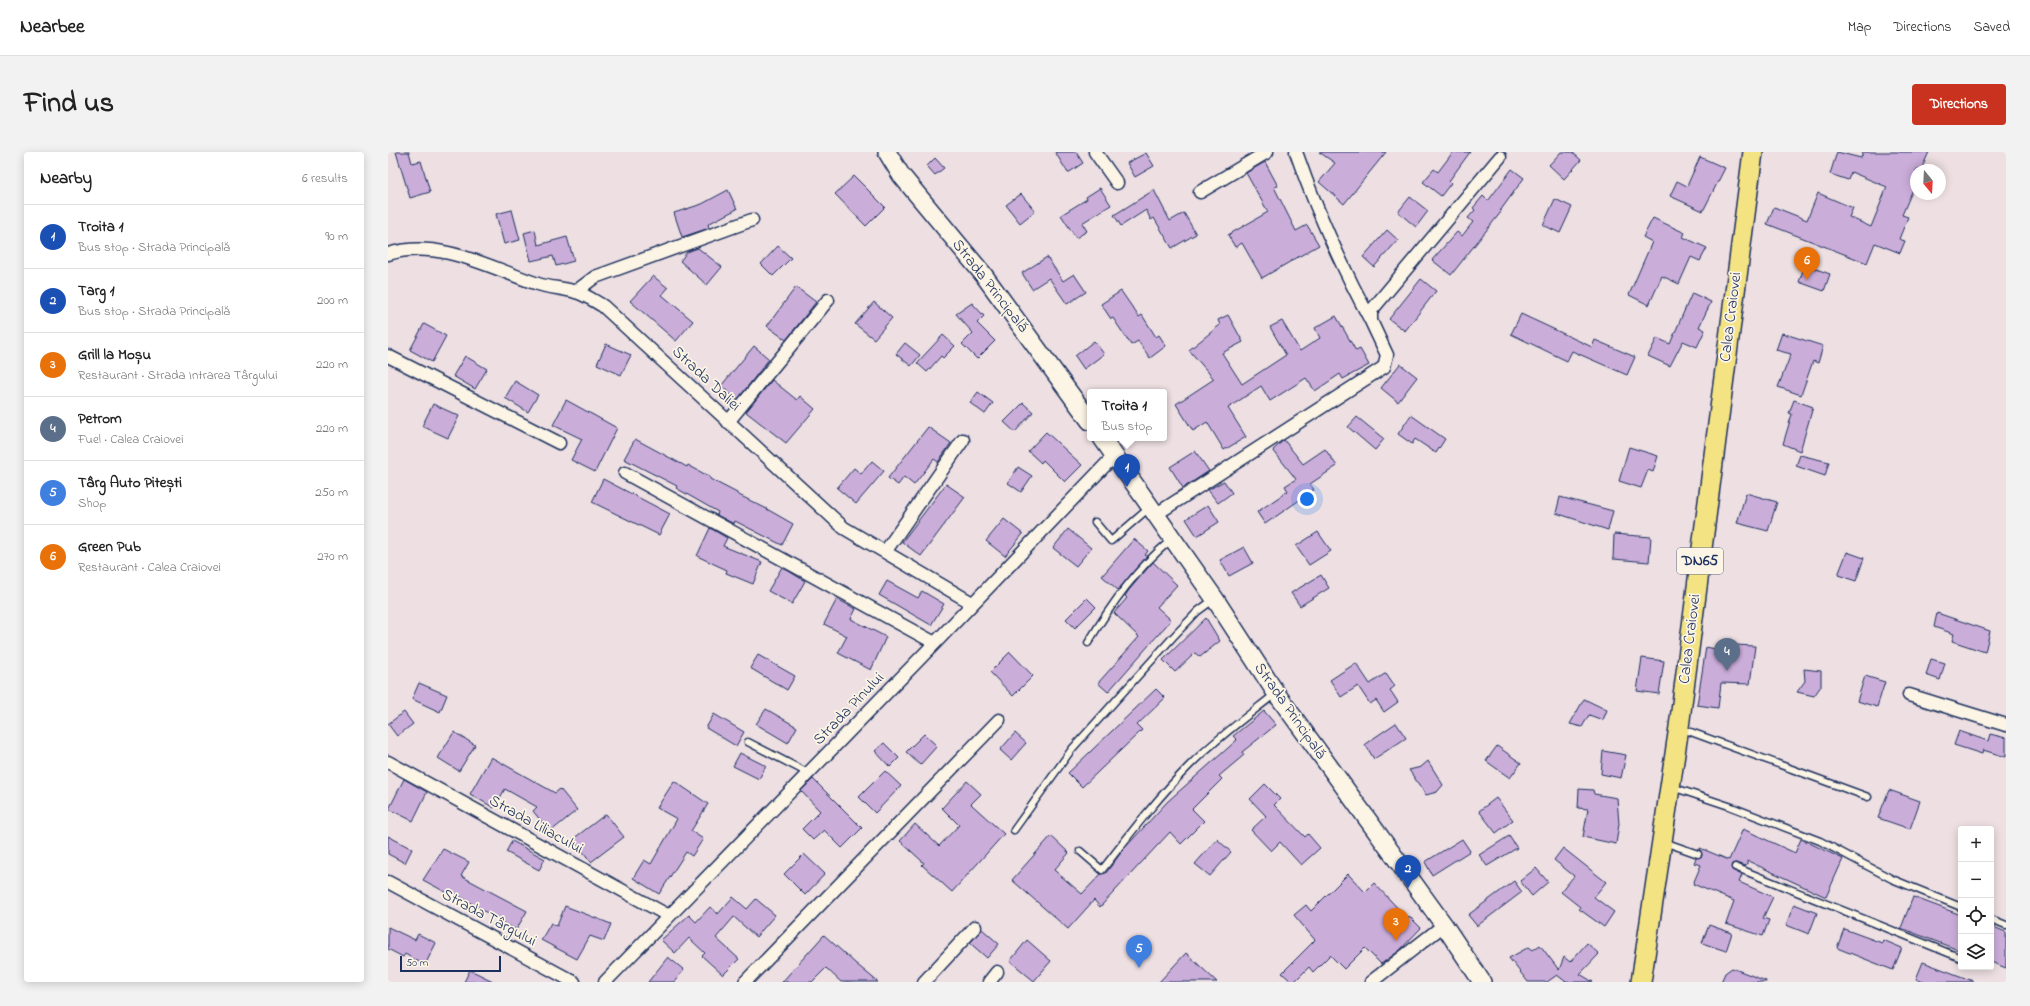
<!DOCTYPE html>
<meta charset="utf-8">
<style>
body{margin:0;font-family:"Indie Flower",sans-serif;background:#f2f2f2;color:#222}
.controls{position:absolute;right:12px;bottom:12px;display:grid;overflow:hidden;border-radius:4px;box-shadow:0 2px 10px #0003}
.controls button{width:36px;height:36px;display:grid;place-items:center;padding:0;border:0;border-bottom:1px solid #e0e0e0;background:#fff;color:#222;font:20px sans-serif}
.compass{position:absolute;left:1522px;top:12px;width:36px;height:36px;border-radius:50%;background:#fff;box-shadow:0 2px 10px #0003;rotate:162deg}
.scale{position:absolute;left:12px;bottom:10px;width:101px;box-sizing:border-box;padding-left:4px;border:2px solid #1b2f5e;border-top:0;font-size:11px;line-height:14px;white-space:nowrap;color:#1b2f5e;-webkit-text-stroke:3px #fcf5e5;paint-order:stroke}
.you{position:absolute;left:919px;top:347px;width:14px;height:14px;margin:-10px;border:3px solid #fff;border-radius:50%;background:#1a73e8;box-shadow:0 0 0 6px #1a73e833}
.badge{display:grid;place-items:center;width:26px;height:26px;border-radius:50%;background:#c8321e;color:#fff;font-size:13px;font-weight:700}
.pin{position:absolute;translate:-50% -33px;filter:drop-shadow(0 1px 2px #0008)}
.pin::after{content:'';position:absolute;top:21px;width:14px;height:12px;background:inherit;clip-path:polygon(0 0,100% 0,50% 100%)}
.popup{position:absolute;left:699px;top:237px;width:80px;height:52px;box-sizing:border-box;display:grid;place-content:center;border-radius:4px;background:#fff;filter:drop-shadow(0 1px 3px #0005);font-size:13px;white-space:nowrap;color:#767676}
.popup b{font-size:15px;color:#222}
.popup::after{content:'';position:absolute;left:50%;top:100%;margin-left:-8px;border:8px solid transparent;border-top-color:#fff}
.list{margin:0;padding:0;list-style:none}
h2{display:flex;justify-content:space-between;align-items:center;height:52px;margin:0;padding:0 16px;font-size:17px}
h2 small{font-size:13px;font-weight:400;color:#767676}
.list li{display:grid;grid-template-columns:26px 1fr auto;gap:12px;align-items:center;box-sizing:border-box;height:64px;padding:0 16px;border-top:1px solid #e0e0e0}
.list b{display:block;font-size:15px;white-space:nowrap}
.list p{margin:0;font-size:13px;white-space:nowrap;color:#767676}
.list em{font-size:13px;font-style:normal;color:#767676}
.icon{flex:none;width:22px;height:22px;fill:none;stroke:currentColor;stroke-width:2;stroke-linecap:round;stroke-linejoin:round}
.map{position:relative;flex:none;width:1618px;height:830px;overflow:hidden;border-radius:4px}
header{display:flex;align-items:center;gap:24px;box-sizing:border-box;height:56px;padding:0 20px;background:#fff;border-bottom:1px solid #e0e0e0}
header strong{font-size:19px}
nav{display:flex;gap:22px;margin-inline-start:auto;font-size:14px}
.intro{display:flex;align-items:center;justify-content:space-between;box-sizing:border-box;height:96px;padding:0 24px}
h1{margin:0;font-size:28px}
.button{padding:10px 18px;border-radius:4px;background:#c8321e;color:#fff;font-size:14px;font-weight:700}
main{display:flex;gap:24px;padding:0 24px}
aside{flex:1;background:#fff;border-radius:4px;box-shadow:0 2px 10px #0003}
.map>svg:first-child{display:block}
.building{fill:#cbadda;stroke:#1b2f5e}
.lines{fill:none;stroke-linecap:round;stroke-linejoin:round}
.lane-casing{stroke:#1b2f5e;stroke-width:9}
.street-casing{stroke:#1b2f5e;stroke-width:15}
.secondary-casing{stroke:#1b2f5e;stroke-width:20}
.primary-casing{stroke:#1b2f5e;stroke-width:22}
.lane{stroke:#fcf5e5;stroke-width:6}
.street{stroke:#fcf5e5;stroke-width:12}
.secondary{stroke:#fcf5e5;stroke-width:17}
.primary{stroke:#f4e382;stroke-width:19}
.labels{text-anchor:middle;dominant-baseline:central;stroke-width:3.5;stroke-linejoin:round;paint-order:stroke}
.shield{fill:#fcf5e5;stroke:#5e6a86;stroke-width:1}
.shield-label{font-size:15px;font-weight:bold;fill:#1b2f5e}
.street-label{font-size:16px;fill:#1b2f5e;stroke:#fcf5e5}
</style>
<header>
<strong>Nearbee</strong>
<nav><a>Map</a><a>Directions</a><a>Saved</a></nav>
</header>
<div class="intro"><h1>Find us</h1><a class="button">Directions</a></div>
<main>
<aside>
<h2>Nearby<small>6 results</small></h2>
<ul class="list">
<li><span class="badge" style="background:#1a4fb4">1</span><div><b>Troita 1</b><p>Bus stop · Strada Principală</p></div><em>90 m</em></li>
<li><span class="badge" style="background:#1a4fb4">2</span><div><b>Targ 1</b><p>Bus stop · Strada Principală</p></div><em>200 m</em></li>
<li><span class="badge" style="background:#e8710a">3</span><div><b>Grill la Moșu</b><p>Restaurant · Strada Intrarea Târgului</p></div><em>220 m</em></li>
<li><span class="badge" style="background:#5c6f8a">4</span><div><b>Petrom</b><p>Fuel · Calea Craiovei</p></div><em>220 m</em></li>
<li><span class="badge" style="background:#3f7fe0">5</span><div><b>Târg Auto Pitești</b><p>Shop</p></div><em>250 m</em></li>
<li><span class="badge" style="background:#e8710a">6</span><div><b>Green Pub</b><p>Restaurant · Calea Craiovei</p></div><em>270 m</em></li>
</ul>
</aside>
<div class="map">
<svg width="1618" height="830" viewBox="0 0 1618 830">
<rect width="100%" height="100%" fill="#eddfe2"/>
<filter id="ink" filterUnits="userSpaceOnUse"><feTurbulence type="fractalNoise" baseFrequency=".025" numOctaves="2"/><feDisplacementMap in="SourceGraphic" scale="8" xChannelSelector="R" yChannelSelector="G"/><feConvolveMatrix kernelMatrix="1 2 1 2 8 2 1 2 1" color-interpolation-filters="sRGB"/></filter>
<g filter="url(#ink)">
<path class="building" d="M8,0H21L24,11L33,9L42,40L22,46Z
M667,0H688L695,11L680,21Z
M931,0H998L956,52L931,30L947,11Z
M1065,0H1082L1061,29L1063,31L1053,44L1035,30L1046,17L1050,20Z
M1173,0H1184L1193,8L1176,27L1161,13Z
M1449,0L1473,6L1475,0H1541L1533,18H1528V30L1514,63L1520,65L1511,87L1517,89L1512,101L1487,91L1479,111L1379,72L1386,55L1419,68L1430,41L1465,56L1461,65L1483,75L1499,35L1463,20L1460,28L1442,22Z
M758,1L766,14L747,25L739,11Z
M1312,5L1337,16L1315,59L1282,44L1289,29L1299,34Z
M547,6L556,16L547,23L539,14Z
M877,10L890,34L886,35L908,79L919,73L931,93L874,126L854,91L847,95L840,83L880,60L858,21Z
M1124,17L1136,26L1112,59L1113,60L1063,123L1044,108L1069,80L1074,84L1085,70L1080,66L1087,58L1085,56L1095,44L1100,49Z
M466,24L497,55L478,74L447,42Z
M712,36L723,53L694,71L699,79L688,86L673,63L699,47L698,45Z
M340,38L349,57L320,72L321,76L294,85L286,61L314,52Z
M766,38L782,69L796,61L808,82L784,96L766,66L763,68L758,58L733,74L726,63Z
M633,42L647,59L632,71L618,53Z
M1022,45L1040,59L1028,75L1010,60Z
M1167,47L1184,55L1172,81L1155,73Z
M124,58L132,88L116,92L108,62Z
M1265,66L1297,81L1295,85L1319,96L1312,109L1303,105L1291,132L1274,124L1261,153L1241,143L1264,90L1255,85Z
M147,78L150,93L179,85L186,109L168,114L165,104L143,109L136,81Z
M999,78L1010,88L986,115L975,105Z
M390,94L403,106L385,124L373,112Z
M310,96L334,115L319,133L292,109L299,100Z
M659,105L675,129L686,122L698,140L679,152L661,126L644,137L634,121Z
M1417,113L1442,122L1436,139L1411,130Z
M265,124L280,136L274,143L305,169L288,189L242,149Z
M1033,127L1048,139L1017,179L1001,167Z
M408,135L428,150L398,188L379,174Z
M733,139L751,165L754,163L768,185L771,183L778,194L762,206L750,189L743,193L725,166L723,167L713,152Z
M1304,141L1323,150L1311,175L1317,178L1309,195L1295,189L1282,214L1260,204L1269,186L1282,192Z
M486,150L504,166L486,187L467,172Z
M584,151L596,164L589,171L607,189L589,207L574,192L585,181L568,162Z
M1133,162L1204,195L1207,188L1247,205L1239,223L1184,199L1179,209L1123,182Z
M840,163L855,190L834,201L854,232L898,203L882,175L894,169L912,199L932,186L927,176L948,164L968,199L972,197L981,213L955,227L952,222L927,239L918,226L882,249L873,234L840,256L858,285L836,298L819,270L805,279L788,252L826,227L801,198L832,173L830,168Z
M36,172L58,184L44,210L22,198Z
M1394,181L1435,194L1430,211L1425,209L1413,243L1390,235L1403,202L1388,198Z
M555,183L567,194L555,206L553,204L539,220L529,211Z
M706,189L716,202L696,217L687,204Z
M517,191L532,203L523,214L508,202Z
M218,192L243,203L233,223L209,212Z
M366,194L381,207L349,248L333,234Z
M77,204L99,217L87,237L65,224Z
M1012,212L1029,225L1010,250L993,236Z
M384,228L409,248L412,244L427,257L398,291L358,260Z
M127,229L150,243L140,260L117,246Z
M590,240L605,251L597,262L582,251Z
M178,248L229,276L207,320L183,308L194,287L165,273Z
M1406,248L1425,255L1412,299L1395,292L1404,262L1401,261Z
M635,251L645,260L627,280L616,270Z
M45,252L71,264L60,286L34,274Z
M1023,263L1057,287L1048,301L1027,287L1024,292L1010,282Z
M969,265L996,287L987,298L960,275Z
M540,275L563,291L550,310L546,307L526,333L516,325L510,333L500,326Z
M658,280L694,313L677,330L655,308L653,311L640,299Z
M247,287L299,315L300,313L322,325V327L349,341V342L377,356L405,372L394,393L347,369L346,372L329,363L330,360L288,336L289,334L236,307Z
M896,288L915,312L937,297L949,314L922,332L926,338L877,372L869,360L900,339L897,334L908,327L885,298Z
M1241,295L1270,304L1265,320L1260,318L1253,336L1231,329Z
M807,299L821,319L795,336L782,315Z
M1412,303L1441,310L1437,324L1408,314Z
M484,309L496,319L468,352L449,336L466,316L473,322Z
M630,315L644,324L633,340L620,331Z
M215,327L282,362L271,383L204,350Z
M836,329L844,341L830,351L820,338Z
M558,332L577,345L533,404L514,390Z
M1358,341L1389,350L1380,379L1349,371Z
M1172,345L1225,359L1220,378L1168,361Z
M820,353L831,370L809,384L798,367Z
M616,367L635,382L617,404L598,389Z
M322,376L339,386L335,394L374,410L365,432L338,421L339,418L309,404Z
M680,377L703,396L688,414L665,396Z
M930,380L943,399L921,413L908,394Z
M1226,382L1263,385L1261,410L1225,407Z
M746,387L760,399L757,403L759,404L730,438L714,424Z
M856,395L865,411L841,424L832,408Z
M1459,400L1476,406L1468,429L1450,423Z
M765,410L789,433L769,455L783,468L720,540L710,531L751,485L726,461L739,446L737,444L741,438Z
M394,415L417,429L404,452L380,439Z
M933,423L941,436L912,454L903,441Z
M499,429L530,446L534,439L556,452L543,473L491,443Z
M699,446L708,455L687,476L678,467Z
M449,447L468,457L463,467L498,485L483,518L450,501L459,484L436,472Z
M1549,461L1602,479L1597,500L1564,489L1566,482L1546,475Z
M818,466L832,489L812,505L807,501L787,520L775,508Z
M1347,493L1367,494L1362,532L1333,531L1330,556L1309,553L1318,495L1346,501Z
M622,500L645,524L625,544L602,520Z
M370,503L407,524L399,538L362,516Z
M1254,506L1276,509L1271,542L1249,539Z
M1543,507L1557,511L1552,528L1538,523Z
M968,511L982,532L998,521L1007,534L1002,538L1010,550L996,560L988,548L982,552L970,534L953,545L942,528Z
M1416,517L1433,519V534L1426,544L1409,540L1417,529Z
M1477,524L1497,530L1489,555L1469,549Z
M31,531L59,543L52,560L24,547Z
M768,537L777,546L749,573L754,578L694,635L680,621Z
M1196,547L1219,558L1215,568L1201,563L1194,575L1182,572Z
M378,557L409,575L400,591L368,572Z
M876,559L888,573L854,600L856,603L831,624L834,627L804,657L816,669L793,692L782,680L712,755L706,748L680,777L624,728L663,684L681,701L666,718L694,742L713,722L718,721L735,698L779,650L849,588L845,584Z
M16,560L25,572L9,584L0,572Z
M326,562L356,580L348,594L318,576Z
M1008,571L1018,586L986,607L977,592Z
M1571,579L1600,589L1602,582L1618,586V605L1595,598L1594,602L1566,593Z
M66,580L87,593L71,619L50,606Z
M627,581L638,591L623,608L612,598Z
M536,582L549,594L532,613L518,600Z
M496,591L511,606L502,615L487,599Z
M1109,594L1133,611L1122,626L1098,609Z
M1215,599L1238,603L1233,626L1213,622Z
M352,601L378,614L371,627L345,614Z
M103,605L167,641L172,637L189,658L162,680L145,659L149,655L117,637L106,656L82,642Z
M1040,609L1055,633L1049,640L1038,643L1021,618L1033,615Z
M497,619L513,634L487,661L471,645Z
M16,627L39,640L25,669L1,657Z
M425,627L474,676L454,696L436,678L425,688L414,677L432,659L413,639Z
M286,629L320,652L303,679L315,687L304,704L298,700L271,742L245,726L256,708L263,712L289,667L269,656Z
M579,629L593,642L583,652L616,682L564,740L534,713L536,711L512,689L527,672L551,694L571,673L554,656Z
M877,632L892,647L886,653L917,685L920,682L932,696L913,713L892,690L883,699L863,678L878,664L862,647Z
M1191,637L1205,638L1206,642L1229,646L1231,672L1228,692L1195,685L1200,657L1190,656Z
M1501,638L1532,649L1522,677L1490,666Z
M1108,646L1125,668L1108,681L1091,659Z
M218,662L236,685L203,710L185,687Z
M1355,677L1407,701L1413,687L1455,707L1438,745L1360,709L1358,714L1348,711L1344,712V718L1354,723L1351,730L1385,745L1375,766L1381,768L1375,784L1338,772L1346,749L1305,732L1313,713L1306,711L1308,706L1314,704L1312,696L1341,708Z
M0,684L24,697L17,711L0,702Z
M1121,684L1129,696L1099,714L1091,703Z
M829,687L843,700L822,724L807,712Z
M1074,687L1082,699L1044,723L1037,710Z
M124,689L157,707L151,718L118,700Z
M1175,696L1218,730L1206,745L1226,760L1216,775L1191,757L1192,755L1173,740L1186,724L1166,708Z
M55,697L81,710L73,724L139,759L128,778L64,740L63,743L35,728Z
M416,702L437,722L417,743L396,722Z
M1148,716L1160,730L1144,744L1132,729Z
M960,722L977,740L986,731L1019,766L1021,764L1033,776L1011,799L993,812L977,796L956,817L942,803L925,820L921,815L906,830H904L894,821L927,788L906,763L918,753L923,759Z
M1126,729L1134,740L1089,774L1080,763Z
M345,745L359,757L368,747L387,763L368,785L346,765L328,786L351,807L335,823L314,804L317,801L301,786L287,801L273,788L301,763L308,770L322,755L330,762Z
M1525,745L1573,763V799L1513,776Z
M1406,752L1429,761L1421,782L1398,773Z
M177,754L223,772L216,789L202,784L189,807L153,788L163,771L169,774Z
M1321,773L1344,781L1338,799L1314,791Z
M1603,774L1618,780V816L1603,810Z
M0,775L27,788L30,782L48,791L37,813L17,802L15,805L0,797Z
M594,777L611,792L599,806L582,791Z
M1456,777L1494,791L1495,788L1514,796L1505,818L1449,796Z
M436,783L467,811L490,830H453L438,816L424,830H394Z
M639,788L663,809L646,829L622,809Z
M1199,791L1211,802L1192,822L1205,830H1178L1169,823L1159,830H1140L1121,806L1141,795L1145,798L1152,793L1171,818L1176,805L1182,810Z
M798,801L829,830H771Z
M280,805L296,818L286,830H260Z
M1535,810L1585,829V830H1535L1528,827Z
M1344,816L1378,829V830H1333L1337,821Z
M82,818L107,830H76Z"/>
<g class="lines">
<defs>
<path id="lane" d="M707,370L723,389L761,356
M700,491C724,451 748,417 784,387
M1292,576L1480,645
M360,590L420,621
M1284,635L1341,654L1432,689L1504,727L1573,755
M626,678L684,597L785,485L810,459L825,448
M1276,690L1310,702
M692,699L714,718C742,682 770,645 802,613C828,587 858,565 887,542
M1347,715L1573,806
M1603,767L1618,773"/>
<path id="street" d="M707,0L729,31
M908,0C928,58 954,115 983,169
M812,40L879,0
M0,102C51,86 102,116 150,132C162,136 176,136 188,140C198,143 206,149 215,154L456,376L584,451
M187,140L207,125L364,68
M0,204L171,291
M340,270L440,148
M237,321L547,491
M767,363L996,215L999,203L983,169V159L1112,5
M497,400L575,288
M1521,543L1618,573
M0,610L281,764
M0,730L186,830
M217,830L547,491L726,304
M357,830L611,568
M536,830L587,775
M601,830L609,820
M983,830L1056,773"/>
<path id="secondary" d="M499,0L513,23L595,122L702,269
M714,286L827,447L888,541L1056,773L1094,830"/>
<path id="primary" d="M1253,830L1291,575L1365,0"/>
</defs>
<use href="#lane" class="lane-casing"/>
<use href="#street" class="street-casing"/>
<use href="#secondary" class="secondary-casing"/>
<use href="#primary" class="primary-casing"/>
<use href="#lane" class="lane"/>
<use href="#street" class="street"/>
<use href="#secondary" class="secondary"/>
<use href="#primary" class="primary"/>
</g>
</g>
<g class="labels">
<rect class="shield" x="1289" y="396" width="46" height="26" rx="3"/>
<g class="shield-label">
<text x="1312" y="409">DN65</text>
</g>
<g class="street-label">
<text transform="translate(602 134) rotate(52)">Strada Principală</text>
<text transform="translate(1343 165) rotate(-83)">Calea Craiovei</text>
<text transform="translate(318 227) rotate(43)">Strada Daliei</text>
<text transform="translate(1302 487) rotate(-83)">Calea Craiovei</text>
<text transform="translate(461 557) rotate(-46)">Strada Pinului</text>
<text transform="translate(902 559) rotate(55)">Strada Principală</text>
<text transform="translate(148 673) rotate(29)">Strada Liliacului</text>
<text transform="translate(101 766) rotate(28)">Strada Târgului</text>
</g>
</g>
</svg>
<div class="controls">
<button>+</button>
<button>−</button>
<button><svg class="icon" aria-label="locate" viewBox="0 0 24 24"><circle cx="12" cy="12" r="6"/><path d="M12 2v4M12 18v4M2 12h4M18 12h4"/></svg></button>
<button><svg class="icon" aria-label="layers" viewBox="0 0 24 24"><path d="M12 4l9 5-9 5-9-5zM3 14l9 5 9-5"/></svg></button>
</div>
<svg class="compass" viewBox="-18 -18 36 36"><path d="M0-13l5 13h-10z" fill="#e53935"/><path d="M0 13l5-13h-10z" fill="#767676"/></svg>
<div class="scale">50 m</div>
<div class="you"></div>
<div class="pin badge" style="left:739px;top:335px;background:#1a4fb4">1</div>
<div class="popup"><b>Troita 1</b>Bus stop</div>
<div class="pin badge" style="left:1020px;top:736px;background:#1a4fb4">2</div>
<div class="pin badge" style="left:1008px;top:789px;background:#e8710a">3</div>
<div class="pin badge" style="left:1339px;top:519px;background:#5c6f8a">4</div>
<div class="pin badge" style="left:751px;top:816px;background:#3f7fe0">5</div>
<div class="pin badge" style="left:1419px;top:128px;background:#e8710a">6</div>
</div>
</main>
